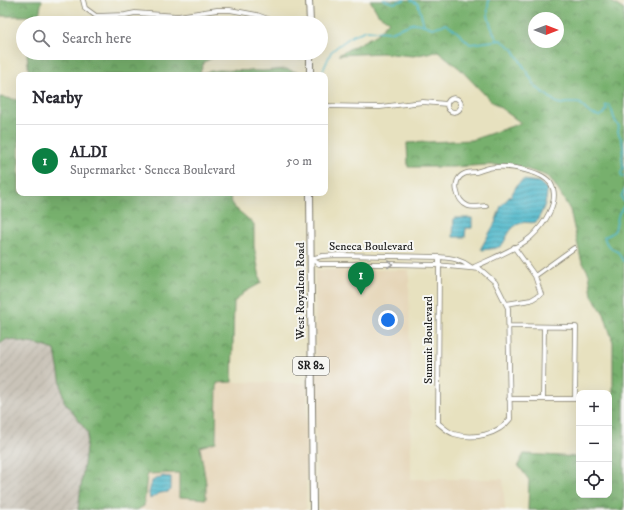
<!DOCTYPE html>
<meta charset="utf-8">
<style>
body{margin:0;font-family:"IM FELL DW Pica",serif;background:#f7f7f7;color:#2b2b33}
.controls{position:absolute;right:12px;bottom:12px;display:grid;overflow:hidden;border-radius:8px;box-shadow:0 4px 16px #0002}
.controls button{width:36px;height:36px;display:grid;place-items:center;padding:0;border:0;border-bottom:1px solid #e1e1e2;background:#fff;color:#2b2b33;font:20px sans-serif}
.compass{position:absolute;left:528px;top:12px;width:36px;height:36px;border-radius:50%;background:#fff;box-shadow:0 4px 16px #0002;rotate:90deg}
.you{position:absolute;left:388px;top:320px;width:14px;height:14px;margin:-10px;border:3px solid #fff;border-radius:50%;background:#1a73e8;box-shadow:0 0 0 6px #1a73e833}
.badge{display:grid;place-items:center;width:26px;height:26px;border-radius:50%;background:#0b8043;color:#fff;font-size:13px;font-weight:700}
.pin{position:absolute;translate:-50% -33px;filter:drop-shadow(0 1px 2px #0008)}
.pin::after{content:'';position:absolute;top:21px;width:14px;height:12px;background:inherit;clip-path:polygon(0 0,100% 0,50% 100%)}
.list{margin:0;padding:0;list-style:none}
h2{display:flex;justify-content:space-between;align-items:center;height:52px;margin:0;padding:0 16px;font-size:17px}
h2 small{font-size:13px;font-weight:400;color:#7c7c81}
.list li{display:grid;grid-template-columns:26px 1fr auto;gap:12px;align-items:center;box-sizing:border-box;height:72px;padding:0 16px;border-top:1px solid #e1e1e2}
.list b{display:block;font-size:15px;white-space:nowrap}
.list p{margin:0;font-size:13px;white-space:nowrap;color:#7c7c81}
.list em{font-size:13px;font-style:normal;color:#7c7c81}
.icon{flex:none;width:22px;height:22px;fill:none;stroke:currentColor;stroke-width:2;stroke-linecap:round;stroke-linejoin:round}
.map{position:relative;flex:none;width:624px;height:510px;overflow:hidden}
.search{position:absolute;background:#fff;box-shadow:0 4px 16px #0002;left:16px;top:16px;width:312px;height:44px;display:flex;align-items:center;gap:10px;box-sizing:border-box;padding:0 14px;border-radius:22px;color:#7c7c81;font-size:15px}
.panel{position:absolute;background:#fff;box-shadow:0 4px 16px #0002;left:16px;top:72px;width:312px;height:124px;border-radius:8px}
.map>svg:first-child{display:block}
.built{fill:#e5d5b7}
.industrial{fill:url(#industrial-furrows)}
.forest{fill:url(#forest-crowns);stroke:#4a6644;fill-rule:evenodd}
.water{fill:url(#water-rules);stroke:#346a73}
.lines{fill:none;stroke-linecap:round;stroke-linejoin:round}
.stream{stroke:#4db7ca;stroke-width:1.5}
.street-casing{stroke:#827e6e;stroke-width:5.5}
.primary-casing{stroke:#827e6e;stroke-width:8}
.street{stroke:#fff;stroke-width:4}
.primary{stroke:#fff;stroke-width:6}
.oneway{stroke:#999}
.labels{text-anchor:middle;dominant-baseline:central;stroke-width:4;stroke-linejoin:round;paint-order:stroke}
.shield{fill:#f6f6f2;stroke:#5d5d5c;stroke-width:1}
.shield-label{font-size:11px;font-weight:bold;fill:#1c1c1c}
.street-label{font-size:12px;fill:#1c1c1c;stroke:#f6f6f2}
</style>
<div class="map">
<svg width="624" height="510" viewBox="0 0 624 510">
<defs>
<pattern id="industrial-furrows" width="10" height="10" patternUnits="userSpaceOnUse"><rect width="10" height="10" fill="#c9c3b8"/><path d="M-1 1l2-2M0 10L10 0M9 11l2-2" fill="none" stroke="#aca79e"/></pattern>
<pattern id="forest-crowns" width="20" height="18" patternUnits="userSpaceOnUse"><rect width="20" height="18" fill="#77b06d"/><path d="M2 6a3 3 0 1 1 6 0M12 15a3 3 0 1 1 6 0" fill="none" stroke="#618e59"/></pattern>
<pattern id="water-rules" width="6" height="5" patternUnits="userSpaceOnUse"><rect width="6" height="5" fill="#4db7ca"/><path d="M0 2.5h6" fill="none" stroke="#3f94a3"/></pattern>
</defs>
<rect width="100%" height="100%" fill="#f6f6f2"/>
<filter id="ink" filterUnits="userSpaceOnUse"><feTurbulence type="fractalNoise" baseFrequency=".025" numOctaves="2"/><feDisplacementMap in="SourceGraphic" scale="8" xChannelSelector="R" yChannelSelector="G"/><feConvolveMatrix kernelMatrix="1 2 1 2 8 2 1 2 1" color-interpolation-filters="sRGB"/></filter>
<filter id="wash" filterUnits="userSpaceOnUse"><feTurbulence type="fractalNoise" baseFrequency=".012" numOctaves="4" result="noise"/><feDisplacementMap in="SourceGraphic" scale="16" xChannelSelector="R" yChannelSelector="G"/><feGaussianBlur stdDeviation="0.9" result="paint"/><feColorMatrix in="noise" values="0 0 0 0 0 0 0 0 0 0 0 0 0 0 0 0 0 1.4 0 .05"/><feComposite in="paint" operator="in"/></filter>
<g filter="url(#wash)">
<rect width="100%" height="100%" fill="#e7e1bf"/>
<path class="built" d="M315,270H409L411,479H503L505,510H319L316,452Z
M232,382L307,383L306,510H137L144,505L147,474L179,473L206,499V483L200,447L216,442L217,383Z"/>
<path class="industrial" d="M7,339L40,345L55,350L64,401L88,433L78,510H0V344Z"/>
<path class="forest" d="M0,0H42L39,15L47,23H32V16H0Z
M370,0H609L624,10V510H528L529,480L518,465L524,454L579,457V495H609V407L613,392V342L604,314L592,296L589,274L581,259L570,210L560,193L550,178L542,174L512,165H487L453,167H408L407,143L472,140L521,123L491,101L459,68L438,51L413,56L382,53L338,55L377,34L389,21L378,14ZM534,18H558V42H534Z
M27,53H301V59L284,55L254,57L221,54L204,62L200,73L218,70L263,71L286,69L300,73V75H29Z
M0,97L19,100V193H229L233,206L254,224V246L261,283L245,292L234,302L232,382L217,383L216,442L200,447L206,483V499L179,497V473L147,474L144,506L137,510H78L88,433L64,401L55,350L40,345L7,339L0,344Z"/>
<path class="water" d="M523,180L539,182L547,189C547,202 543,211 536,222C531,224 525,221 521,223C508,227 507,240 501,246C496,249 488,249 482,250L481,248L495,223L501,206L512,194L517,185Z
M454,218H472V228H466L465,237H453Z
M162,476L171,477V490L168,492L160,493L150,499L149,493L152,481L158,478L160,479Z"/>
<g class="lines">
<path class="stream" d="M384,0L394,3L405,0
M411,0L418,4L424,25
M489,0C485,15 491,28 498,41
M321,75L331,52L338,46L352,36L366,30L390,32L414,23L421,24L432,28L446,24L455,30L470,44L501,40L513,49L536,87L557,103L561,104L567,103H577L581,104L586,110L591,114L599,116L604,114L607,109L605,106L609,105C614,111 612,120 619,126L618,132L622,141L623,149L622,158L623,168L621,173L622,177L624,176
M624,190L621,197L624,202
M624,206L619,213L615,230L611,234L604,237C607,246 610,249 618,252L623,261L624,260"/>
</g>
</g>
<g filter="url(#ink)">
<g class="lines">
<defs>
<path id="street" d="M83,0L85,8L96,16L125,15L135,13L178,16L217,10H230L257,15L279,23
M447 105a7 7 0 1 1 14 0a7 7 0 1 1-14 0Z
M325,106L380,107L423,102L447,104
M311,259L319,264H390L436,265L480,269L495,282L508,308L510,419C498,435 473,440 454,434C448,432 443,427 438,423L439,265V257
M311,259L322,256L339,255L439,257C452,258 460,259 471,267
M474,267C489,260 519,248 531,237C543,226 561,201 551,184C543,171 510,166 496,167C489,167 483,170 476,172C472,172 468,172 464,174C451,180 456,201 468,206C473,208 481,206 486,206
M535,276L574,248
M506,304L531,300L541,294L535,276L514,247
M509,326L576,327L575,399H509
M543,399L544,327"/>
<path id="primary" d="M309,0L310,23
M310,53V75
M310,193L313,510"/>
</defs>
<use href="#street" class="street-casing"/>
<use href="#primary" class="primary-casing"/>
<use href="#street" class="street"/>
<use href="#primary" class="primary"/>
</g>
<defs><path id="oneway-chevron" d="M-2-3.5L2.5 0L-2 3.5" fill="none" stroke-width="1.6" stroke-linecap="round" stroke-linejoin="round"/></defs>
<use class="oneway" href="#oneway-chevron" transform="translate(390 264) rotate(1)"/>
</g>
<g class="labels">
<rect class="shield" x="293" y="357" width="36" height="18" rx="3"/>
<g class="shield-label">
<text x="311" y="366">SR 82</text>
</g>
<g class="street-label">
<text x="371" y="246">Seneca Boulevard</text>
<text transform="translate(300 291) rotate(-90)">West Royalton Road</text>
<text transform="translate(428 340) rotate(-90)">Summit Boulevard</text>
</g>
</g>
</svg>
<div class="controls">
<button>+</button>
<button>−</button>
<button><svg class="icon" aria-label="locate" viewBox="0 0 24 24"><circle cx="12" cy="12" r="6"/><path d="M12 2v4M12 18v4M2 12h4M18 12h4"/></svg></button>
</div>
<svg class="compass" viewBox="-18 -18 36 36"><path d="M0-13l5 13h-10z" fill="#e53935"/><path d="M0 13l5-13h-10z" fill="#7c7c81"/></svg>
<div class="you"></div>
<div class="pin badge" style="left:361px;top:295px">1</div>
<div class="search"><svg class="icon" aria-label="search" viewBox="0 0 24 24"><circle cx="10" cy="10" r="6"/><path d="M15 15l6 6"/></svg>Search here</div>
<section class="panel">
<h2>Nearby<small></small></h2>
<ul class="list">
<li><span class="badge">1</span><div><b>ALDI</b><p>Supermarket · Seneca Boulevard</p></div><em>50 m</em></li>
</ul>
</section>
</div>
